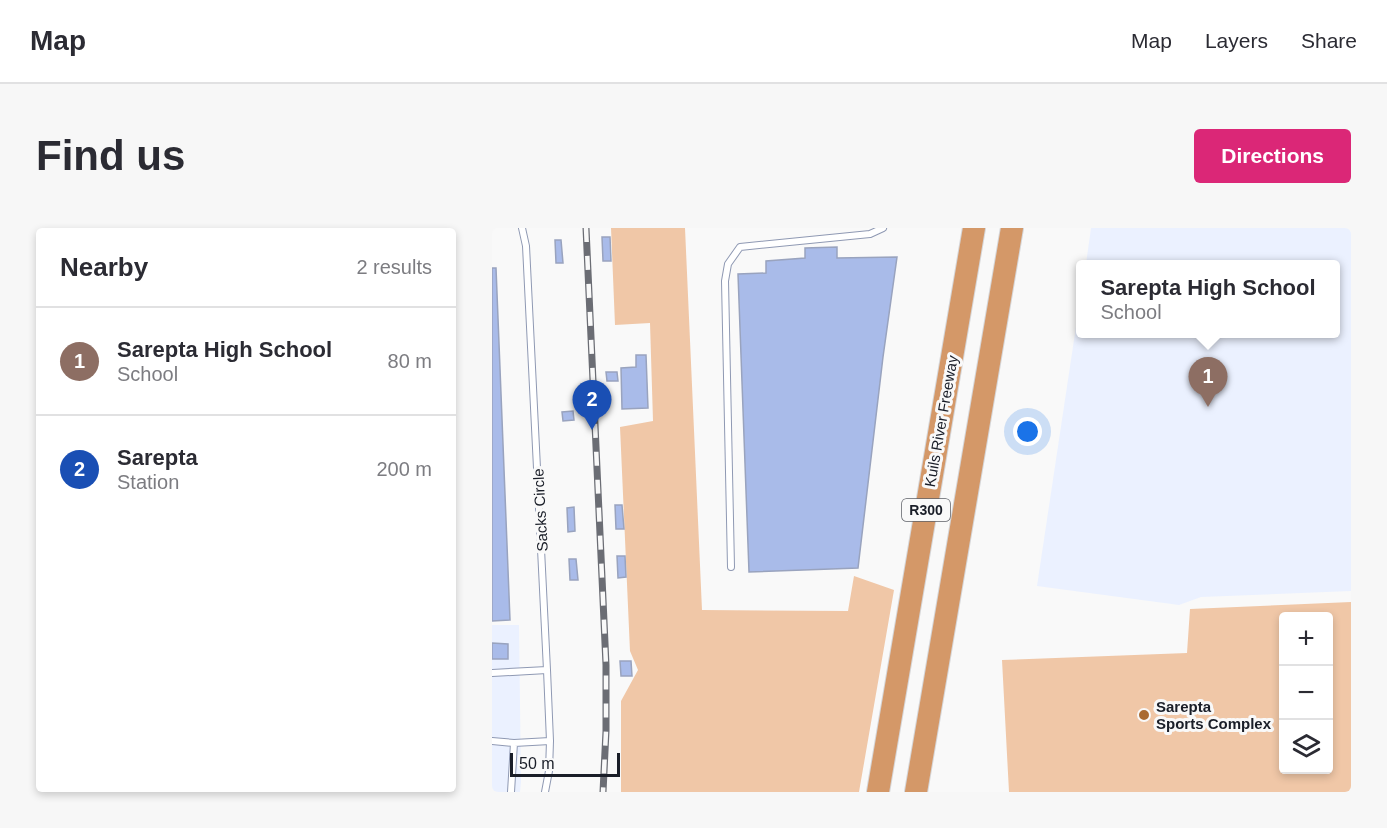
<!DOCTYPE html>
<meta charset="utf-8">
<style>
body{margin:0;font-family:Arial,sans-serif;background:#f7f7f7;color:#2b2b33}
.controls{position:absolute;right:18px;bottom:18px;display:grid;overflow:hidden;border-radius:6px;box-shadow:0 3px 9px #0003}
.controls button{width:54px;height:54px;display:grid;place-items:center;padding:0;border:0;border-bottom:2px solid #e1e1e2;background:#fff;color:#2b2b33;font:30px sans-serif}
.scale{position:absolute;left:18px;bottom:15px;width:110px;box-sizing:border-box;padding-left:6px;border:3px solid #1a1e28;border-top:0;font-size:16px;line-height:21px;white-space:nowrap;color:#1a1e28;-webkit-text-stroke:4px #f9f9f9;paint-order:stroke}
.you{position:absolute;left:536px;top:204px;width:21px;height:21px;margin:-15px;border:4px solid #fff;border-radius:50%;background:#1a73e8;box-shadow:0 0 0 9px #1a73e833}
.badge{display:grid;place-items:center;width:39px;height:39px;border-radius:50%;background:#db2777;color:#fff;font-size:20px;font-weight:700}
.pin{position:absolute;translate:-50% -50px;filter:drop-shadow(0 2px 3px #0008)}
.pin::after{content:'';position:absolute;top:32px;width:21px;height:18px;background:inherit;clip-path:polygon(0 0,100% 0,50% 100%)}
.popup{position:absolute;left:584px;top:32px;width:264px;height:78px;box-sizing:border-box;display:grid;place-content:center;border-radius:6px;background:#fff;filter:drop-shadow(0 2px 4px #0005);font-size:20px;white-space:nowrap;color:#7c7c81}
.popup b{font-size:22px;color:#2b2b33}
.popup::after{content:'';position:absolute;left:50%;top:100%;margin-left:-12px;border:12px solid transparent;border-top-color:#fff}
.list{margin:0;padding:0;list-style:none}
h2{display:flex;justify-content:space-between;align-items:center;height:78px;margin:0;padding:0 24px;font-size:26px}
h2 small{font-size:20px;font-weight:400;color:#7c7c81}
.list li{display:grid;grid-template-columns:39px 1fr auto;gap:18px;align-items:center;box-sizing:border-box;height:108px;padding:0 24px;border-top:2px solid #e1e1e2}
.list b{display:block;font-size:22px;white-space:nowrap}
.list p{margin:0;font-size:20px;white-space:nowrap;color:#7c7c81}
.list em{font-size:20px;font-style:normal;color:#7c7c81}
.icon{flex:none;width:33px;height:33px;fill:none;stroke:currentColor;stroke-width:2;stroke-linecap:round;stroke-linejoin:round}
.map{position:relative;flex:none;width:859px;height:564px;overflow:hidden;border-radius:6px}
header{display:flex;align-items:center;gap:36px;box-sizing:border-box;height:84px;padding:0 30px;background:#fff;border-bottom:2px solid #e1e1e2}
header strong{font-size:28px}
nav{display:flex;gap:33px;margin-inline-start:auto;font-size:21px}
.intro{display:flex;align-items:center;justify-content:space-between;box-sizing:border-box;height:144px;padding:0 36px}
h1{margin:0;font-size:42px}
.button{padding:15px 27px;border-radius:6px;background:#db2777;color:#fff;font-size:21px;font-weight:700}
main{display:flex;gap:36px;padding:0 36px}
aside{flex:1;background:#fff;border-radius:6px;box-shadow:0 3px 9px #0003}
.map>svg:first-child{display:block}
.built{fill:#ebf1ff}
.green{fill:#f0c7a7;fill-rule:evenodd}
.building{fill:#a9bbe9;stroke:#99a3be;stroke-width:1.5}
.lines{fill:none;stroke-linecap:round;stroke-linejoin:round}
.lane-casing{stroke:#8f99b3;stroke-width:8}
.highway-casing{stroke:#d6d6d8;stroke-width:24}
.lane{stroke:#fff;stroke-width:6}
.highway{stroke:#d49868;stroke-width:22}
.rail-casing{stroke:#6b6d74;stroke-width:7}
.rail{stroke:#f9f9f9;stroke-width:4.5;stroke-dasharray:14;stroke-linecap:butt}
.poi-dot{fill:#aa6b32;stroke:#f9f9f9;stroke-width:2}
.labels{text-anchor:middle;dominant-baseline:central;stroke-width:6;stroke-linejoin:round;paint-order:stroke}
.shield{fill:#f9f9f9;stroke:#5d6067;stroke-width:1.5}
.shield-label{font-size:14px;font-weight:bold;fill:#1a1e28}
.street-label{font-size:15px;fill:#1a1e28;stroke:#f9f9f9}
.poi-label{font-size:15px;font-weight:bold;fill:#1a1e28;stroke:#f9f9f9;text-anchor:start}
</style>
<header>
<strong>Map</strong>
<nav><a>Map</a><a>Layers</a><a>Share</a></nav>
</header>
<div class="intro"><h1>Find us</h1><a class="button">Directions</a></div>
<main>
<aside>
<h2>Nearby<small>2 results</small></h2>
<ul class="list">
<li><span class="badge" style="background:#8d6e63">1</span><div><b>Sarepta High School</b><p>School</p></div><em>80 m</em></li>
<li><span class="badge" style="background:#1a4fb4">2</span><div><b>Sarepta</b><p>Station</p></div><em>200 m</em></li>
</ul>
</aside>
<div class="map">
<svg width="859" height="564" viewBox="0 0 859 564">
<rect width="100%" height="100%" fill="#f9f9f9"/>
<path class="built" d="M599,0H859V363L709,369L687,377L545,358L588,72V106H843V36H594Z
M0,397H27L29,554L28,564H0Z"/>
<path class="green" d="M119,0H193L210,382L356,383L362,348L402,362L367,564H129V473L146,442L138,423L128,199L161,193L158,95L123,97Z
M859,374V564H517L510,432L695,425L698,381ZM792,388H836V542H792Z"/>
<path class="building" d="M110,9H118L119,33H111Z
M63,12H69L71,35H64Z
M345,19V30L405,29L391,129L366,340L257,344L246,46L274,45V33L313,30V20Z
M0,40H4L18,392L0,393Z
M144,127H154L156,180L130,181L129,140L144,139Z
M114,144H125L126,153H115Z
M81,183L82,192L71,193L70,184Z
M123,277H130L132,301H124Z
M82,279L83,303L76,304L75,280Z
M125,328H133L134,349L126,350Z
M77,331H84L86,352H78Z
M0,415L16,416V431H0Z
M128,433H139L140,448H129Z"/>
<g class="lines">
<defs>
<path id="lane" d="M30,0L34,18L55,442L58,513L57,543L53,564
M239,339L233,53L236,36L248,19L378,6L391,0
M0,445L55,442
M0,513L22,515
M19,564L22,515L58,513"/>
<path id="highway" d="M386,564L482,0
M424,564L520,0"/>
</defs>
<use href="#lane" class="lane-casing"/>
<use href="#highway" class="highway-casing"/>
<use href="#lane" class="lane"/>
<use href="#highway" class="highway"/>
<defs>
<path id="rail" d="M94,0L114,437V503L111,564"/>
</defs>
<use href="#rail" class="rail-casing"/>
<use href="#rail" class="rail"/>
</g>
<circle class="poi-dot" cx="652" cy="487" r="6"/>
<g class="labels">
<rect class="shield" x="410" y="271" width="48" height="22" rx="4.5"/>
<g class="shield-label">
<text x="434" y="282">R300</text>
</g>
<g class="street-label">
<text transform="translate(449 193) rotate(-80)">Kuils River Freeway</text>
<text transform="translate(48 282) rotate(-93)">Sacks Circle</text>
</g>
<g class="poi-label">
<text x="664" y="478">Sarepta<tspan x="664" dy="17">Sports Complex</tspan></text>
</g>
</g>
</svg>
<div class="controls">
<button>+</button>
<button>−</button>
<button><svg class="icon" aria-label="layers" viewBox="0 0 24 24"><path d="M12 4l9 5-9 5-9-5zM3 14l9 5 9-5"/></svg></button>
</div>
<div class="scale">50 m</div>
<div class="you"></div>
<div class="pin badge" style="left:716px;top:179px;background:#8d6e63">1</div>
<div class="popup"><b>Sarepta High School</b>School</div>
<div class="pin badge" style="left:100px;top:202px;background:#1a4fb4">2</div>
</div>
</main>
